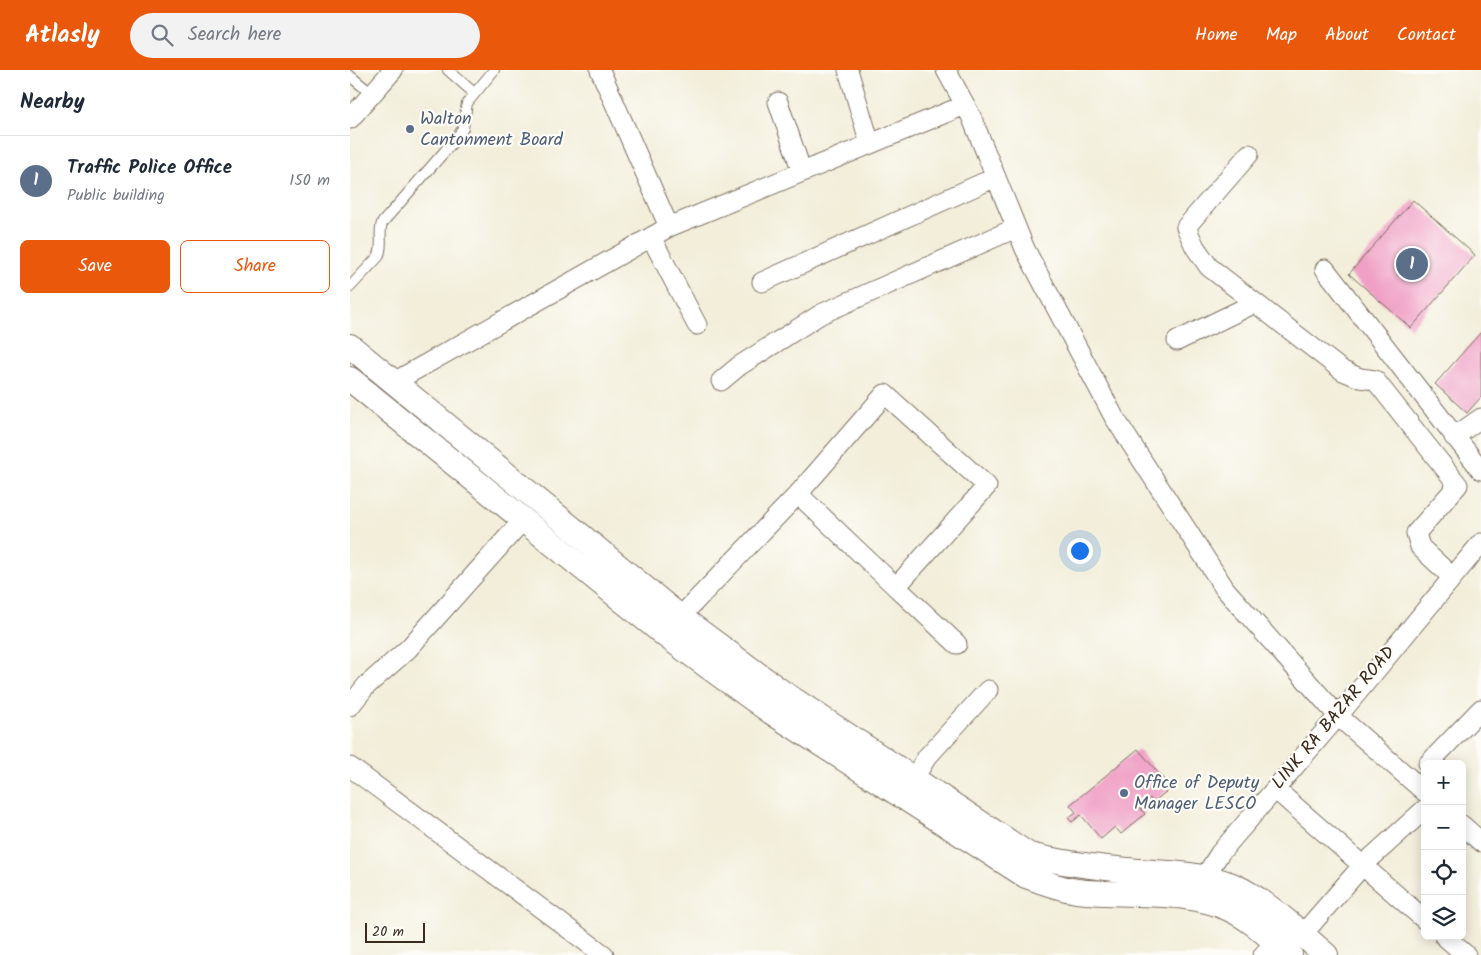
<!DOCTYPE html>
<meta charset="utf-8">
<style>
body{margin:0;font-family:Kalam,sans-serif;background:#f2f2f3;color:#1f2937}
.controls{position:absolute;right:15px;bottom:15px;display:grid;overflow:hidden;border-radius:8px;box-shadow:0 2px 12px #0003}
.controls button{width:45px;height:45px;display:grid;place-items:center;padding:0;border:0;border-bottom:1px solid #e0e1e3;background:#fff;color:#1f2937;font:25px sans-serif}
.scale{position:absolute;left:15px;bottom:12px;width:60px;box-sizing:border-box;padding-left:5px;border:2px solid #3b2a1e;border-top:0;font-size:14px;line-height:18px;white-space:nowrap;color:#3b2a1e;-webkit-text-stroke:4px #fdfcf7;paint-order:stroke}
.you{position:absolute;left:729px;top:480px;width:18px;height:18px;margin:-12px;border:4px solid #fff;border-radius:50%;background:#1a73e8;box-shadow:0 0 0 8px #1a73e833}
.badge{display:grid;place-items:center;width:32px;height:32px;border-radius:50%;background:#ea580c;color:#fff;font-size:16px;font-weight:700}
.pin{position:absolute;translate:-50% -50%;border:2px solid #fff;box-shadow:0 1px 5px #0006}
.list{margin:0;padding:0;list-style:none}
h2{display:flex;justify-content:space-between;align-items:center;height:65px;margin:0;padding:0 20px;font-size:21px}
h2 small{font-size:16px;font-weight:400;color:#747a83}
.list li{display:grid;grid-template-columns:32px 1fr auto;gap:15px;align-items:center;box-sizing:border-box;height:90px;padding:0 20px;border-top:1px solid #e0e1e3}
.list b{display:block;font-size:19px;white-space:nowrap}
.list p{margin:0;font-size:16px;white-space:nowrap;color:#747a83}
.list em{font-size:16px;font-style:normal;color:#747a83}
.actions{display:flex;gap:10px;padding:15px 20px}
.actions a{flex:1;padding:11px 0;border:1px solid #ea580c;border-radius:8px;text-align:center;font-size:18px;color:#ea580c}
.actions .main{background:#ea580c;color:#fff}
.icon{flex:none;width:28px;height:28px;fill:none;stroke:currentColor;stroke-width:2;stroke-linecap:round;stroke-linejoin:round}
.map{position:relative;flex:none;width:1131px;height:885px;overflow:hidden}
header{display:flex;align-items:center;gap:30px;box-sizing:border-box;height:70px;padding:0 25px;background:#ea580c;color:#fff}
header strong{font-size:24px}
nav{display:flex;gap:28px;margin-inline-start:auto;font-size:18px}
.search{width:350px;height:45px;background:#f2f2f3;display:flex;align-items:center;gap:12px;box-sizing:border-box;padding:0 18px;border-radius:28px;color:#747a83;font-size:19px}
main{display:flex}
aside{flex:1;background:#fff}
.map>svg:first-child{display:block}
.building{fill:#f0a0c6}
.lines{fill:none;stroke-linecap:round;stroke-linejoin:round}
.service-casing{stroke:#7b6f60;stroke-width:12}
.minor-casing{stroke:#7b6f60;stroke-width:21}
.tertiary-casing{stroke:#7b6f60;stroke-width:26}
.service{stroke:#fff;stroke-width:10}
.minor{stroke:#fff;stroke-width:19}
.tertiary{stroke:#fff;stroke-width:24}
.service-dot{fill:#5c6f8a;stroke:#fdfcf7;stroke-width:2}
.labels{text-anchor:middle;dominant-baseline:central;stroke-width:4.5;stroke-linejoin:round;paint-order:stroke}
.service-label{font-size:18px;fill:#4e5e75;stroke:#fdfcf7;text-anchor:start}
.street-label{font-size:18px;fill:#3b2a1e;stroke:#fdfcf7}
</style>
<header>
<strong>Atlasly</strong>
<div class="search"><svg class="icon" aria-label="search" viewBox="0 0 24 24"><circle cx="10" cy="10" r="6"/><path d="M15 15l6 6"/></svg>Search here</div>
<nav><a>Home</a><a>Map</a><a>About</a><a>Contact</a></nav>
</header>
<main>
<aside>
<h2>Nearby<small></small></h2>
<ul class="list">
<li><span class="badge" style="background:#5c6f8a">1</span><div><b>Traffic Police Office</b><p>Public building</p></div><em>150 m</em></li>
</ul>
<div class="actions"><a class="main">Save</a><a>Share</a></div>
</aside>
<div class="map">
<svg width="1131" height="885" viewBox="0 0 1131 885">
<rect width="100%" height="100%" fill="#fdfcf7"/>
<filter id="ink" filterUnits="userSpaceOnUse"><feTurbulence type="fractalNoise" baseFrequency=".02" numOctaves="2"/><feDisplacementMap in="SourceGraphic" scale="10" xChannelSelector="R" yChannelSelector="G"/><feConvolveMatrix kernelMatrix="1 2 1 2 8 2 1 2 1" color-interpolation-filters="sRGB"/></filter>
<filter id="wash" filterUnits="userSpaceOnUse"><feTurbulence type="fractalNoise" baseFrequency=".0096" numOctaves="4" result="noise"/><feDisplacementMap in="SourceGraphic" scale="20" xChannelSelector="R" yChannelSelector="G"/><feGaussianBlur stdDeviation="1.12" result="paint"/><feColorMatrix in="noise" values="0 0 0 0 0 0 0 0 0 0 0 0 0 0 0 0 0 1.4 0 .05"/><feComposite in="paint" operator="in"/></filter>
<g filter="url(#wash)">
<rect width="100%" height="100%" fill="#f2eeda"/>
<g id="blocks">
<path class="building" d="M1063,130L1125,185L1061,258L999,204Z
M1131,262V327L1117,343L1085,314Z
M788,679L821,718L803,732L800,728L789,737L795,744L771,764L765,757L751,769L731,745L722,752L718,748L726,742L720,735Z"/>
</g>
</g>
<g filter="url(#ink)">
<use href="#blocks" fill-opacity="0" stroke="#7b6f60" stroke-width="1"/>
<g class="lines">
<defs>
<path id="service" d="M98,0L124,23
M0,6L22,24
M0,217L28,187C34,176 28,164 32,153L109,65L113,58L117,33L144,0"/>
<path id="minor" d="M250,0L319,157
M498,0L520,74
M596,0L621,46L675,179L764,347L875,519L988,646L1075,722
M428,32L452,102
M0,49L43,0
M899,84L836,157L845,177L859,197L993,301L1010,308L1025,310L1108,415L1066,463L1070,477L1102,507
M301,167L347,255
M975,199L1131,400
M412,212L646,107
M827,271L905,233
M371,311L389,296L471,244L666,158
M44,312L319,157L615,35
M1104,367L1131,348
M546,517L607,574
M330,547L448,424L535,324L637,416L546,517L448,424
M0,636L16,616L58,579L173,450
M1078,694L1131,639
M0,697L254,885
M557,719L577,687L638,620
M925,719L1075,850
M1112,755L1131,772
M852,819L854,808L870,783L988,646L1131,473
M952,865L1012,796L1075,739
M1094,866L1116,885
M913,885L925,872"/>
<path id="tertiary" d="M0,276L330,547L429,620L679,785C716,794 751,798 788,801C819,803 853,804 882,815C916,830 948,861 976,885
M0,309L315,565L371,606L421,642L676,806C693,812 710,819 727,821C776,827 834,818 879,839C902,849 921,869 940,885"/>
</defs>
<use href="#service" class="service-casing"/>
<use href="#minor" class="minor-casing"/>
<use href="#tertiary" class="tertiary-casing"/>
<use href="#service" class="service"/>
<use href="#minor" class="minor"/>
<use href="#tertiary" class="tertiary"/>
</g>
</g>
<g class="service-dot">
<circle cx="60" cy="59" r="5"/>
<circle cx="774" cy="723" r="5"/>
</g>
<g class="labels">
<g class="service-label">
<text x="70" y="49">Walton<tspan x="70" dy="21">Cantonment Board</tspan></text>
<text x="784" y="713">Office of Deputy<tspan x="784" dy="21">Manager LESCO</tspan></text>
</g>
<g class="street-label">
<text transform="translate(984 648) rotate(-50)">LINK RA BAZAR ROAD</text>
</g>
</g>
</svg>
<div class="controls">
<button>+</button>
<button>−</button>
<button><svg class="icon" aria-label="locate" viewBox="0 0 24 24"><circle cx="12" cy="12" r="6"/><path d="M12 2v4M12 18v4M2 12h4M18 12h4"/></svg></button>
<button><svg class="icon" aria-label="layers" viewBox="0 0 24 24"><path d="M12 4l9 5-9 5-9-5zM3 14l9 5 9-5"/></svg></button>
</div>
<div class="scale">20 m</div>
<div class="you"></div>
<div class="pin badge" style="left:1062px;top:194px;background:#5c6f8a">1</div>
</div>
</main>
